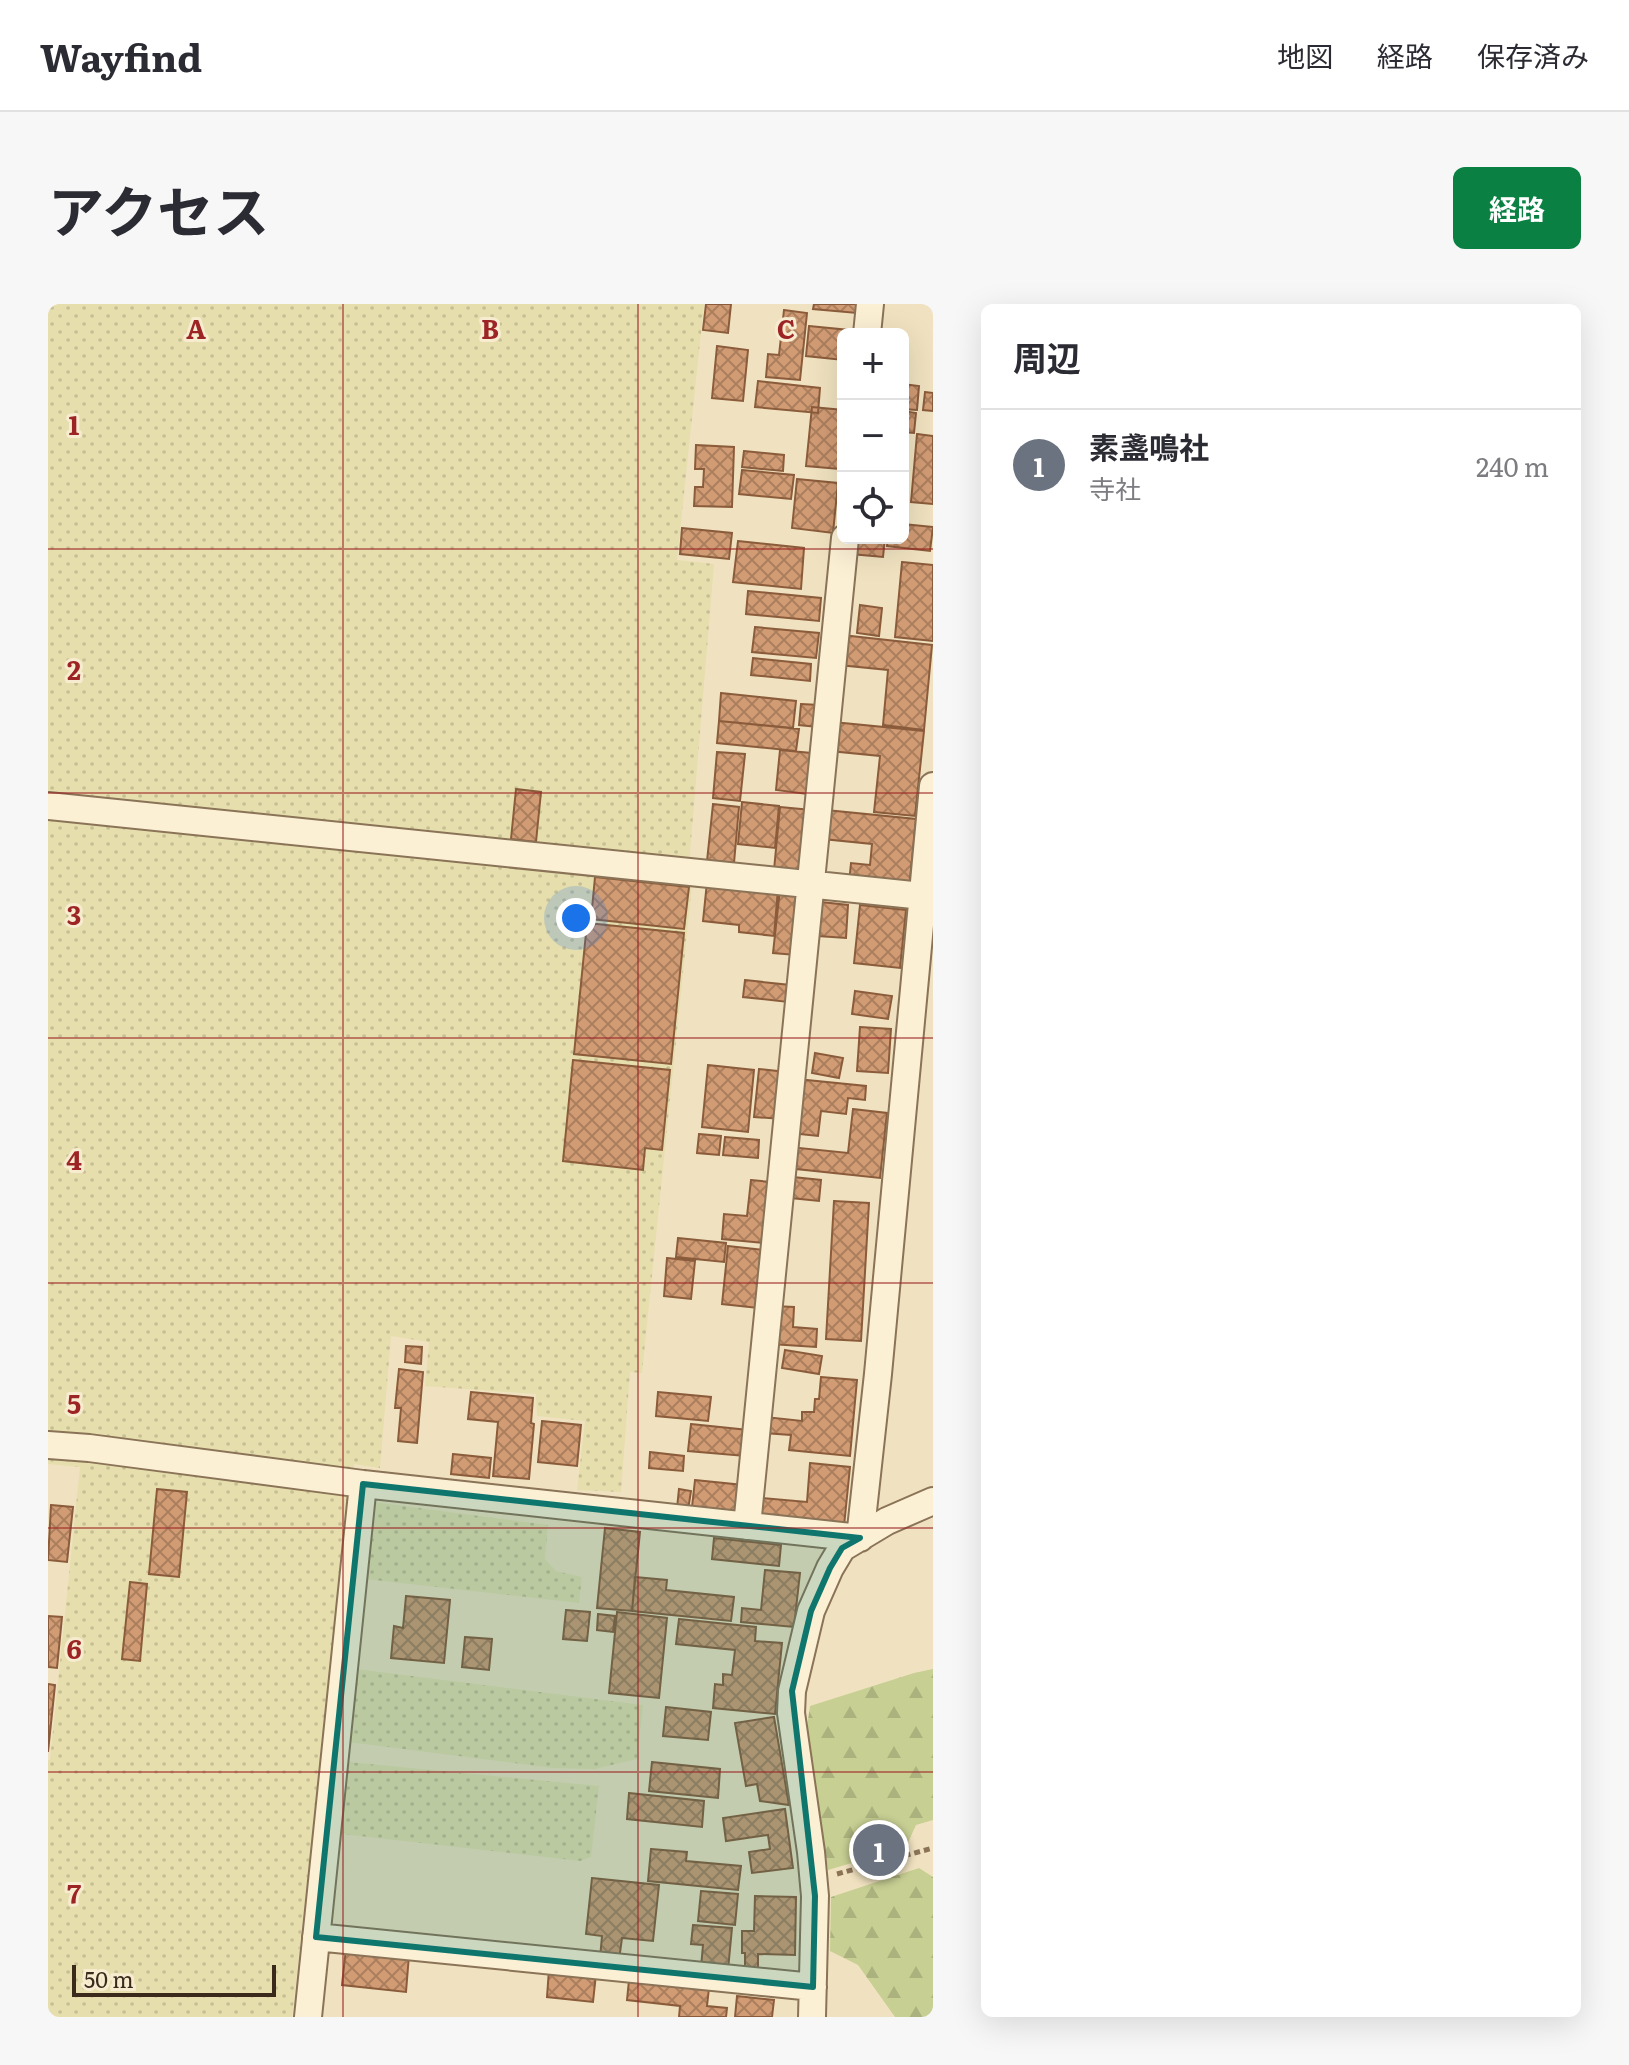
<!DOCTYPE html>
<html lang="ja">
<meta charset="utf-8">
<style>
body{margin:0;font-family:Literata,"Noto Sans JP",serif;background:#f7f7f7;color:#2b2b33}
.controls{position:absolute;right:24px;top:24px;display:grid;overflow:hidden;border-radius:12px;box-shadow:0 8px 32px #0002}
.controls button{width:72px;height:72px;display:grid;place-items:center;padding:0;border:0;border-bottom:2px solid #e1e1e2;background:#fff;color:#2b2b33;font:40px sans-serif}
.scale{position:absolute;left:24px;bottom:20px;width:204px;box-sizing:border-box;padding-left:8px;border:4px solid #392a1c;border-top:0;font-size:22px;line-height:28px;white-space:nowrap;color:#392a1c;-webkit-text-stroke:6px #f7ecd0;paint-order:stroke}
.you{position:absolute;left:528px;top:614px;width:28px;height:28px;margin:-20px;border:6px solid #fff;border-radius:50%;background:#1a73e8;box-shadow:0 0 0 12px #1a73e833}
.badge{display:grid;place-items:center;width:52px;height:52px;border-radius:50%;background:#0b8043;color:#fff;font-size:26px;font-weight:700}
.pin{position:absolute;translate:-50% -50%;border:4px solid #fff;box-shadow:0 2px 8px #0006}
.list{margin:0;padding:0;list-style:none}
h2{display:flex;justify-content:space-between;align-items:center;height:104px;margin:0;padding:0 32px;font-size:34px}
h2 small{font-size:26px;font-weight:400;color:#7c7c81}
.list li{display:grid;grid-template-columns:52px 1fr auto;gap:24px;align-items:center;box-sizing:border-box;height:112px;padding:0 32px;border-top:2px solid #e1e1e2}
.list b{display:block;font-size:30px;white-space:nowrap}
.list p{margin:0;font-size:26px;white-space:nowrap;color:#7c7c81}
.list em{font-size:26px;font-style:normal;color:#7c7c81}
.icon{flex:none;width:44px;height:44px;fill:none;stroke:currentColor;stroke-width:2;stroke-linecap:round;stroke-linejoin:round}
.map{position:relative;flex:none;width:885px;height:1713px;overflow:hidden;border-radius:12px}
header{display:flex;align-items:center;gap:48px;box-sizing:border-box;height:112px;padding:0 40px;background:#fff;border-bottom:2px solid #e1e1e2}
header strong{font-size:38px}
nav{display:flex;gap:44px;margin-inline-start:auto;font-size:28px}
.intro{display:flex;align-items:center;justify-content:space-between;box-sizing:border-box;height:192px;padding:0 48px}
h1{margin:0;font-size:56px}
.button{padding:20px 36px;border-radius:12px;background:#0b8043;color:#fff;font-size:28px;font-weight:700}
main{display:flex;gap:48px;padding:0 48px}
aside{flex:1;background:#fff;border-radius:12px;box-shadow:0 8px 32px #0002}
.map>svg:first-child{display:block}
.farmland{fill:url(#farmland-dots)}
.forest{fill:url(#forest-firs)}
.building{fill:url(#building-cross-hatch);stroke:#8b5c3b;stroke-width:2}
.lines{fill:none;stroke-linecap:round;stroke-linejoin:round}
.street-casing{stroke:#8a7357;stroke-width:30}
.path{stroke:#8a7357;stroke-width:5;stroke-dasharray:6 4;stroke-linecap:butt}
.street{stroke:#fbefd4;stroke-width:26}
.marked{fill:#0f766e;fill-opacity:0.2;stroke:#0f766e;stroke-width:6;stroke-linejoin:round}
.grid{fill:none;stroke:#9d2424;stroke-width:2;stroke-opacity:0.55}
.grid-label{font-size:26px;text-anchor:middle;font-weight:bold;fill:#9d2424;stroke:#f7ecd0;stroke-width:6;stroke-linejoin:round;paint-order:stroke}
</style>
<header>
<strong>Wayfind</strong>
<nav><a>地図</a><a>経路</a><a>保存済み</a></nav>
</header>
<div class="intro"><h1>アクセス</h1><a class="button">経路</a></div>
<main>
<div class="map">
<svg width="885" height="1713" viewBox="0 0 885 1713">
<defs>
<pattern id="farmland-dots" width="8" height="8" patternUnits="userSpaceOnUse" patternTransform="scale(2)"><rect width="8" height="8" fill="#e6dead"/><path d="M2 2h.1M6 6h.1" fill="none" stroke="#c6bf94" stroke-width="1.8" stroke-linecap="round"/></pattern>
<pattern id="forest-firs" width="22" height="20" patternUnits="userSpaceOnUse" patternTransform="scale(2)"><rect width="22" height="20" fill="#c7cf93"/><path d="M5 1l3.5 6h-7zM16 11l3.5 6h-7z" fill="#acb27e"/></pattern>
<pattern id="building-cross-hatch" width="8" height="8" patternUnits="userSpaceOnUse" patternTransform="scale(2)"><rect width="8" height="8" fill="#d19b74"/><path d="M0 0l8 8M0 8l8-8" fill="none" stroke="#ab7f5e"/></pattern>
</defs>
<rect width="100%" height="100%" fill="#f0e2c0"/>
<path class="farmland" d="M0,0H656L629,256L666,260L642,549L644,581L594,1069L582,1068L573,1188L529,1186L537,1117L489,1112L488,1090L377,1082L381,1038L343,1032L332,1164L306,1160L244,1713H0V1456H2L32,1163L0,1160Z
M325,1198L500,1221L497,1255L508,1267L534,1273L531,1299L317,1275Z
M308,1365L595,1401L589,1455L547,1465L505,1464L300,1438Z
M300,1458L551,1482L543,1553L532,1557L294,1530Z"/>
<path class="forest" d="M885,1365V1516L868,1521L858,1543L780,1566L759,1423L762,1402L866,1369Z
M871,1564L885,1573V1713H847L810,1661L782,1647L783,1593Z"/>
<path class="building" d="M658,0H683L680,29L655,26Z
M766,0H810L809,9L765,5Z
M736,6L759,9L752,76L718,73L720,50L731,51Z
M761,22L801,26L800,30H795V56L758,52Z
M669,42L700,46L695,97L664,94Z
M710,77L772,84L770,109L707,103Z
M855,80L871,82L869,106L855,105Z
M877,88L885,89V107L875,106Z
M764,103L795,106L791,165L758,162Z
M855,107L868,109L866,129L855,128Z
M869,130L885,132V200L863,198Z
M648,141L686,143L684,203L646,202L647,183H655L656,165H647Z
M696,147L736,151L735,167L694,163Z
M694,166L746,171L743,195L691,190Z
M749,175L790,179L785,229L744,224Z
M855,220L885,223L882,247L839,242L840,234H855Z
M634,224L684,229L681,255L632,250Z
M804,234H837L835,253L803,250Z
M690,237L756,244L753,285L685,278Z
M854,258L885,261V337L847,333Z
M700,287L773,294L771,317L698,310Z
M812,301L834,304L831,332L809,329Z
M707,323L771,329L768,354L704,348Z
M794,331L884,341L876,426L835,421L840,366L791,361Z
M705,354L763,360L762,377L703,371Z
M673,389L748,397L745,424L671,417Z
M753,400L771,401L769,423L751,421Z
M671,417L751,425L748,447L669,439Z
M785,418L876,427L867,512L826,508L832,452L782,447Z
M732,446L763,449L759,490L728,486Z
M669,448L697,450L692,497L665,494Z
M468,485L493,488L488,538L463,535Z
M694,498L731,502L727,544L690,540Z
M665,500L691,503L686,559L659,557Z
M732,503L763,506L757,569L726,566Z
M778,506L868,515L861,585L801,579L803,559L822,561L824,540L775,535Z
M547,573L641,583L636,625L543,615Z
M659,578L730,585L726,632L691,628V621L655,617Z
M732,585L755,587L748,651L725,649Z
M773,598L800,601L798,634L770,632Z
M812,601L858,606L852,664L806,659Z
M539,619L636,629L623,760L526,750Z
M697,676L742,681L740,698L695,693Z
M807,687L844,692L840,715L804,710Z
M812,723L843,725L840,769L809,767Z
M767,749L795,754L791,774L764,769Z
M525,756L622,766L614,846L597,844L595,866L515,857Z
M660,761L706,766L700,828L654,823Z
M711,765L738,768L734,815L706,813Z
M749,775L818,782L817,796L800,794L798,810L773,807L770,832L743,829Z
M805,805L839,809L832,874L739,864L742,843L800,849Z
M651,830L673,832L671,851L649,849Z
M677,833L711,836L710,854L675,851Z
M745,873L773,876L771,897L743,894Z
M703,876L722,878L716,939L674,935L676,910L699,912Z
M786,897L821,899L813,1037L778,1035Z
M630,934L678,939L676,958L628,953Z
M680,942L716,946L710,1004L674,1000Z
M619,954L647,957L643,995L616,992Z
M726,1002L746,1003L745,1023L769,1025L768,1043L723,1040Z
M358,1042L374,1043L373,1060L357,1058Z
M737,1046L774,1052L771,1070L734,1064Z
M351,1065L375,1068L369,1139L350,1137L353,1104H347Z
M773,1073L809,1076L802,1152L741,1146L743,1131L716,1129L718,1113L754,1117V1108H766L767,1095H771Z
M423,1088L485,1094L483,1119L486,1120L481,1175L445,1172L450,1118L420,1115Z
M610,1088L663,1093L660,1117L608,1112Z
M494,1117L533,1121L529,1162L490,1158Z
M643,1120L700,1126L697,1152L640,1147Z
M602,1148L636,1152L635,1167L601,1164Z
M405,1150L443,1154L441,1174L403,1170Z
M762,1159L802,1163L796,1222L713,1214L714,1194L759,1198Z
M647,1176L695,1181L692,1208L644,1203Z
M109,1185L139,1188L131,1273L101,1270Z
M631,1185L643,1187L640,1206L629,1204Z
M3,1201L25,1203L19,1258L0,1256Z
M557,1224L592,1228L584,1307L549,1304Z
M666,1234L733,1241L731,1262L664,1255Z
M717,1266L752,1269L746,1323L693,1318L694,1304L713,1306Z
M587,1273L619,1276L618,1286L686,1293L683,1317L584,1307Z
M82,1278L99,1280L92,1357L74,1355Z
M358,1292L402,1296L396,1359L343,1354L346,1322L355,1324Z
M518,1306L542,1308L539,1337L515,1335Z
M569,1308L619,1314L611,1394L561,1389Z
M550,1310L567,1312L565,1328L549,1326Z
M0,1312L14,1313L9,1364L0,1363Z
M631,1315L708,1323L707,1337L734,1339L727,1410L665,1404L667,1380L675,1381V1370L684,1371L687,1346L628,1340Z
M417,1333L444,1335L441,1366L414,1363Z
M0,1380L7,1381L0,1448Z
M618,1403L663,1408L660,1436L615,1432Z
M726,1413L741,1501L712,1497L709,1480L698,1482L687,1419Z
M604,1458L672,1465L670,1494L601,1487Z
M581,1489L656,1497L654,1523L579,1515Z
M737,1505L745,1564L704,1569L701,1548L722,1545L720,1531L678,1537L675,1514Z
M603,1545L639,1548L638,1557L693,1562L690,1586L600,1577Z
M544,1574L611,1581L605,1637L574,1634L571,1656L552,1654L554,1632L538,1630Z
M653,1587L690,1590L687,1621L650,1617Z
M707,1592L748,1593L747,1651L710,1650V1667H697V1649H694V1627H706Z
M645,1621L684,1624L680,1666L653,1663L655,1641L643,1640Z
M298,1644L361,1651L358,1688L294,1681Z
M501,1665L548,1670L545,1698L499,1693Z
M581,1676L661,1684L659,1702L679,1704L678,1713H631L632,1702L579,1696Z
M689,1692L726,1696L724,1713H687Z"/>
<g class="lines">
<defs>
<path id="street" d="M819,30L822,0
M0,502L885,593
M0,1141L41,1144L315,1180L812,1234L830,1070L885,482
M699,1222L797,234
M268,1633L765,1683
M260,1713L315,1180
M764,1713L767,1592L763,1548L743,1409L744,1387L763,1307L782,1264L794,1244L839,1217L885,1197"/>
</defs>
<use href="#street" class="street-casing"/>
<path class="path" d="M789,1570L885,1544"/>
<use href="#street" class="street"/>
</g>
<path class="marked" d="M315,1180L812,1234L794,1244L782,1264L763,1307L744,1387L767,1592L765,1683L268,1633Z"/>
<path class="grid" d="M295,0V1713M590,0V1713M0,245H885M0,489H885M0,734H885M0,979H885M0,1224H885M0,1468H885"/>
<g class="grid-label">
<text x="148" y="35">A</text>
<text x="442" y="35">B</text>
<text x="738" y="35">C</text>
<text x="26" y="131">1</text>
<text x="26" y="376">2</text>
<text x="26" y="621">3</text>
<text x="26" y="866">4</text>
<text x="26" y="1110">5</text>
<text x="26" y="1355">6</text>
<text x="26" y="1600">7</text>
</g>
</svg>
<div class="controls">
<button>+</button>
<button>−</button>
<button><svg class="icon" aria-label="locate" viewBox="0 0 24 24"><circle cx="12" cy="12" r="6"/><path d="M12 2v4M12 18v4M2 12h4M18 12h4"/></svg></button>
</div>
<div class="scale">50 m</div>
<div class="you"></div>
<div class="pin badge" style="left:831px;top:1546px;background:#6b7280">1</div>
</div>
<aside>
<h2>周辺<small></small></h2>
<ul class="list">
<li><span class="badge" style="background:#6b7280">1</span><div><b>素盞鳴社</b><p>寺社</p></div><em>240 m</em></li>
</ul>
</aside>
</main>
